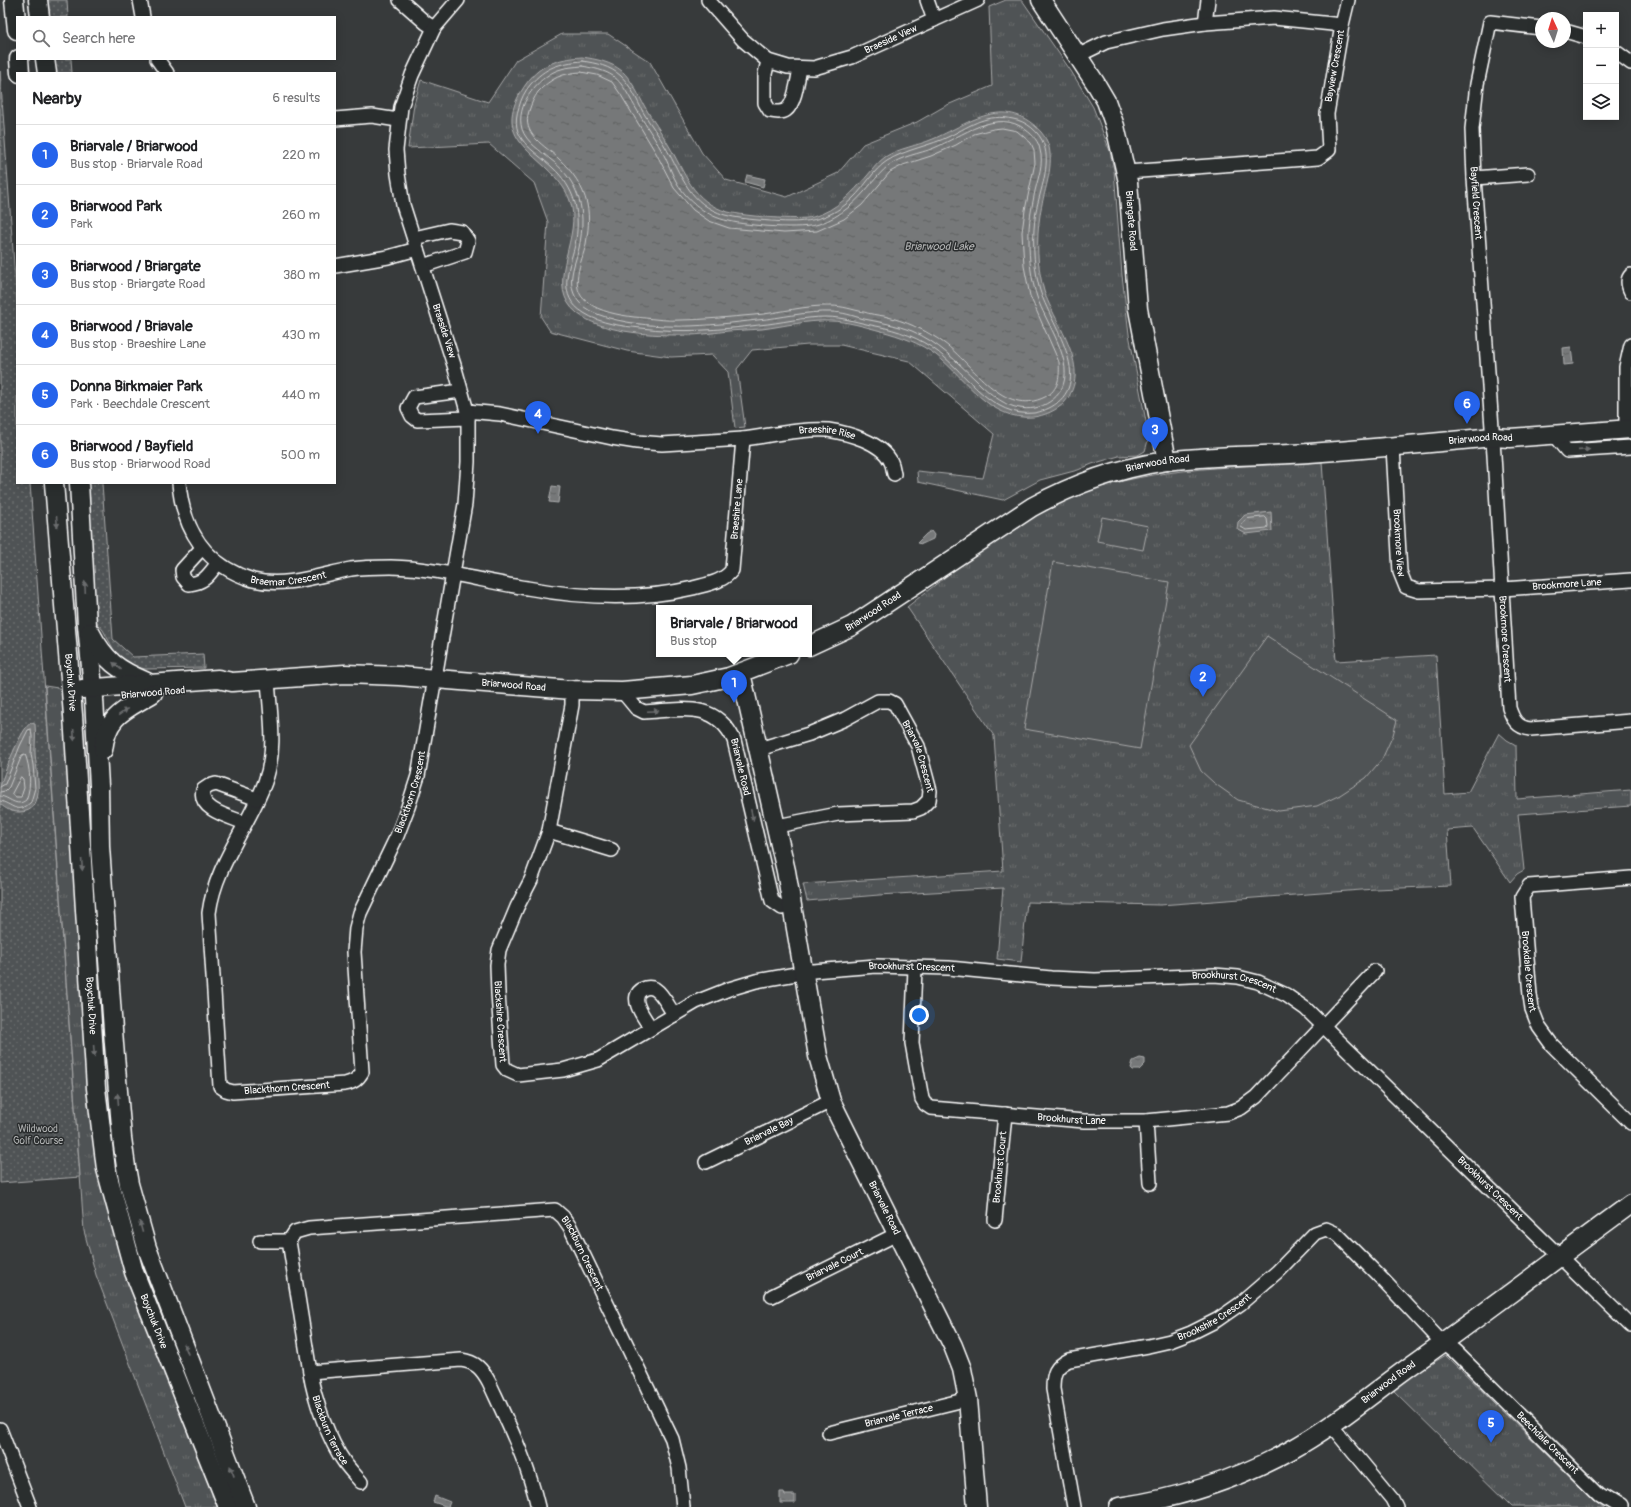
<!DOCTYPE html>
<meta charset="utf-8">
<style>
body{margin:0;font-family:Pangolin,sans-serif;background:#f2f2f2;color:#202124}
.controls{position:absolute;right:12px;top:12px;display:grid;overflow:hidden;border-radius:0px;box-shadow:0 2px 10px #0003}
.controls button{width:36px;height:36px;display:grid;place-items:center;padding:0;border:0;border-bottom:1px solid #e0e0e0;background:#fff;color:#202124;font:20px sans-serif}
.compass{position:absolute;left:1535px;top:12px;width:36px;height:36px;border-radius:50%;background:#fff;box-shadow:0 2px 10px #0003;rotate:356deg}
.you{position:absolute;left:919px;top:1015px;width:14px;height:14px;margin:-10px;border:3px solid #fff;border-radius:50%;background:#1a73e8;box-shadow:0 0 0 6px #1a73e833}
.badge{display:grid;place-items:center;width:26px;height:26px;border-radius:50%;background:#2563eb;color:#fff;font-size:13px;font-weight:700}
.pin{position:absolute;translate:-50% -33px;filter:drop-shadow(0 1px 2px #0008)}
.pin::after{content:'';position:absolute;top:21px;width:14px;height:12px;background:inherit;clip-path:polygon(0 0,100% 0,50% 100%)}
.popup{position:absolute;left:656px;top:605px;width:156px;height:52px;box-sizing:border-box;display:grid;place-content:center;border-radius:0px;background:#fff;filter:drop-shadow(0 1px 3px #0005);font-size:13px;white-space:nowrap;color:#757577}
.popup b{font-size:15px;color:#202124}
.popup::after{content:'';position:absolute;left:50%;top:100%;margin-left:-8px;border:8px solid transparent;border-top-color:#fff}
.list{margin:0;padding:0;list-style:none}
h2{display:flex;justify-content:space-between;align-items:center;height:52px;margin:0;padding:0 16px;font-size:17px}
h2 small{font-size:13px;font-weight:400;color:#757577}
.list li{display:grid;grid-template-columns:26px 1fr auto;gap:12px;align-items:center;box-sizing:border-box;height:60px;padding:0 16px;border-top:1px solid #e0e0e0}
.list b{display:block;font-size:15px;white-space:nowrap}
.list p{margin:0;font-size:13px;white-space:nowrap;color:#757577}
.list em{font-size:13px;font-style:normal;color:#757577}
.icon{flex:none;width:22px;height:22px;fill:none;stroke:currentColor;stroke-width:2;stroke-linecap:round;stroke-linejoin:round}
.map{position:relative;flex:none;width:1631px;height:1507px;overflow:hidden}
.search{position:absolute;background:#fff;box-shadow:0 2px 10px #0003;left:16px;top:16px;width:320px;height:44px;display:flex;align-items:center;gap:10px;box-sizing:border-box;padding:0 14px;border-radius:0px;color:#757577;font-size:15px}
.panel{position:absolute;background:#fff;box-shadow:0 2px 10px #0003;left:16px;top:72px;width:320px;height:412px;border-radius:0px}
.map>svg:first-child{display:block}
.grass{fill:url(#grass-dots);stroke:#a8a9aa}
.park{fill:url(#park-tufts);stroke:#a8a9aa}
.pitch{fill:#505354;stroke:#a8a9aa}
.water{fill:url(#water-ripples);stroke:#adaeaf}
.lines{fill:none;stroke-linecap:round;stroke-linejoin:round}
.shore{stroke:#c8c9c9;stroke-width:1}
.street-casing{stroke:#fff;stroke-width:16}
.secondary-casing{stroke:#fff;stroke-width:21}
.street{stroke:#2a2d2e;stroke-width:13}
.secondary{stroke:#2a2d2e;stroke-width:18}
.oneway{fill:#6a6c6d}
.labels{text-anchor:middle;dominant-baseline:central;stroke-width:3;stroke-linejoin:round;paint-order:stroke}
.street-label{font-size:10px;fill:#fff;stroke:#2a2d2e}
.park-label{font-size:10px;fill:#b0b2b2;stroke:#2a2d2e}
.water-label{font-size:11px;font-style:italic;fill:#b4b5b5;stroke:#2a2d2e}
</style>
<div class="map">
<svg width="1631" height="1507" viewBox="0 0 1631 1507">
<defs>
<pattern id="grass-dots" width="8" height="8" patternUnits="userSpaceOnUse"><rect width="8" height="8" fill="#505354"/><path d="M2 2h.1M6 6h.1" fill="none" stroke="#6a6d6e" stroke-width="1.8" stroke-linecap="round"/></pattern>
<pattern id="park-tufts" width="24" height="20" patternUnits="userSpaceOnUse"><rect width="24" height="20" fill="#505354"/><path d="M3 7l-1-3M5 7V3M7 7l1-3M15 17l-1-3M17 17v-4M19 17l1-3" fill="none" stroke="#6a6d6e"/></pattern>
<pattern id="water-ripples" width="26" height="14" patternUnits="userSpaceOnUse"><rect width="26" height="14" fill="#767879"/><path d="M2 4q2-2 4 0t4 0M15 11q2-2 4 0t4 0" fill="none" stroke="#616262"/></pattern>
</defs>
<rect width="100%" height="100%" fill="#373a3b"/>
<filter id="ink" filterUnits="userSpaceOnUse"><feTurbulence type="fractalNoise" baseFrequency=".025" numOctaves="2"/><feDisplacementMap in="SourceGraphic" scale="8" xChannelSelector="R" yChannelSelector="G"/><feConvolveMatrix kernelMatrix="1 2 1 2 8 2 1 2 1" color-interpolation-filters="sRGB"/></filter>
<g filter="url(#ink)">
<path class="grass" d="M44,0H67L68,17H46Z
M51,59H71L72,73H53Z
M0,71L17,306V483H30L80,1177L0,1183Z
M85,483H102L113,639L133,657L203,654L204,668L145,669L123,663L113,656L115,652L103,630L94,619Z"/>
<path class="park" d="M1006,0H1022L1071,71L1093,107L1110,151L1114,170L1122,275L1129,334L1149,437L1145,451L1138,455L1119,456L1092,464L1078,470L1040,480L1003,500L918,482L917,471L983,478L994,434L909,361L841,345H808L752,350L737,369L745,427L735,428L728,372L712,355L671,357L627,351L550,331L541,317L548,222L534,183L489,144L408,148L414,104L421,80L488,102L516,60L562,34H608L650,62L702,153L726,180L787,197L838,173L863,144L917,122L945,106L992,86L989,7Z
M1322,462L1336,661L1436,655L1445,794L1468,792L1499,733L1507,740L1516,745L1517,799L1631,790V806L1518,814L1524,870L1517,874L1510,882L1473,828L1447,830L1451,886L1375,889L1160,905L1027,902L1021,962L997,959L1003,888L879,895L807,901L803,884L1003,871L994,736L907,607C958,567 1020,516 1082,493C1156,466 1243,467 1322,462Z
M45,686L71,690L106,1169L228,1507H185L96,1275L84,1231Z
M1446,1355L1591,1497L1603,1507H1512L1391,1388Z"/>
<path class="pitch" d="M1102,517L1148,526L1143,550L1097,541Z
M1053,562L1169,582L1140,749L1024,729Z
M1267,636L1397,720L1393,735L1382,759L1366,778L1340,795L1317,806L1279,811L1238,800L1214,783L1201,771L1189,745Z"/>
<path class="water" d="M582,57C596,59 611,62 622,71C632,80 639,96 645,107C652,120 661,131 668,144C685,172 692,202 728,212C745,216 797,221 813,217C837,210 852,193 867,176C873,169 878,162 885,157C899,148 917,146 933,139C966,125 1001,96 1035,126C1042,132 1047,139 1049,147C1054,169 1043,193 1040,215C1036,240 1037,267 1044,291C1055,325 1094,369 1064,403C1057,410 1044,416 1033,417C989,421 967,379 936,355C920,343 900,336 881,331C866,327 846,321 830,321C808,320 785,326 762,329C751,330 739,330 728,331C711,333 694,336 677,335C648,335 600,332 577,313C544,287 579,242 572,208C562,157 482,149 524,87C539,64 557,59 582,57Z
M747,175L765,179L763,187L745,182Z
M1571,347L1573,364L1564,365L1563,348Z
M552,486L560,487L558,503L549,502Z
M1271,512L1272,531L1246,534L1237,529L1238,522L1245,515Z
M931,531L934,535L933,539L922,544L917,543L926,534Z
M31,723L35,724C36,734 35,742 35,752C35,767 49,813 19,812C11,812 6,809 0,804C0,799 0,793 0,788C2,777 22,726 31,723Z
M1140,1058L1145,1059V1064L1139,1070H1133L1131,1068L1133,1061Z
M780,1492H784L785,1495H795V1503H780Z
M435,1496L450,1502L448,1507L433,1502Z"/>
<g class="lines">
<path class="shore" d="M582,61C596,63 610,66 621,76C631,86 637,100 643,112C650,124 659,135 666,148C682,176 689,204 725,215C736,218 747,219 758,220C795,223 824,226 853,198C865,187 873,170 887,161C906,149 930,146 950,136C971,125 988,113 1013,119C1026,121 1040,132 1044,145C1051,165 1040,191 1036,211C1032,236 1033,262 1039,287C1047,319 1093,375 1057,403C1051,408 1041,412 1034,413C992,418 967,374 938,352C920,338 898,330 876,326C859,323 843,317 826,317C803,317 781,323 759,325C720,330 680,333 641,328C622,326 601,324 584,313C556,296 569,269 575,245C578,231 578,217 575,203C571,189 563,177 553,168C533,149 508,139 519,107C521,99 525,91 530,85C545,67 560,63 582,61Z
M582,66C593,68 604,70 613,76C624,84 630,99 637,110C645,125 655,138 663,153C668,162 671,173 677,183C688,201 707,217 729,221C748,226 802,230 819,224C842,216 856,202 871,184C876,178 882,171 888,166C901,156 919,154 934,148C961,137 997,107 1026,130C1033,135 1039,142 1040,150C1044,163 1038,178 1035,191C1032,207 1028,223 1029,240C1029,259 1031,279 1037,297C1046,324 1076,362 1061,390C1056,399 1045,406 1035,408C1011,412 993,397 977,381C957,362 938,342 912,331C896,325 880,322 864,319C853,316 843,312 831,312C806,311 782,318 757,320C708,326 657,331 609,318C596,314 581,309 575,296C567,280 575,264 579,248C583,229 584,209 576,191C571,179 561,167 550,159C541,151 526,142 522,129C515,106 537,78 558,70C566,67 574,67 582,66Z
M581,72L597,75L612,82L621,95L656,153L674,188L693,210L709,221L729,228L784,233L817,231L844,219L862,205L890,172L903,165L931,156L956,145L974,134L993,129L1002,128L1017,131L1031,143L1034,150L1035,163L1025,210L1022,232L1024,266L1030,296L1059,362C1060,376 1059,390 1045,397C1003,418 973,364 944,343C926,330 905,321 884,316C877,315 870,314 864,312C853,310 843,306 831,306C805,305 780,313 754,315C729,317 704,320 680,320C665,321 649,318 634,317C619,315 600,312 587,302C568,288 582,262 586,244C588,231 590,218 587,204C583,186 572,171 559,159C545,145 521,135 529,111C531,104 534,98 538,92C551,78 563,73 581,72Z
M1265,517L1267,519L1268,526L1267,528L1246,530L1241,527L1242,524L1246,519Z
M21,777L23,779L24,788L21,797H16L12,794Z
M0,787L5,784L20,746L28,730L31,729L32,737L31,754L33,765L35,788L31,802C17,816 12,803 0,801
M0,792L5,791L9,787L22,755L25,754C30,767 32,786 26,800C16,808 10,797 0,796"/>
<defs>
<g id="street">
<path d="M140,0L143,17"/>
<path d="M400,0L426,23L434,28"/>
<path id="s1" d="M708,0L743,40L768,61L788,67L814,68L852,57L978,0"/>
<path d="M927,0L934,20"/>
<path d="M1205,23L1208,0"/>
<path d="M1342,25L1348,0"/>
<path id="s2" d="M1541,28L1490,22L1477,84L1472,129L1474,178L1494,455L1509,708C1513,720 1517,727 1530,729L1631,721"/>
<path d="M1565,31L1586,37"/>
<path d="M1616,52L1631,63"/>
<path d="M1077,56L1106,42L1163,29L1205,23L1274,18L1342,25L1327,114L1329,150L1318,158L1127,172"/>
<path d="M157,59L167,73"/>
<path d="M768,61L765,74V103L770,111C775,112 782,113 786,110C795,104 798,78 800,68"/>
<path d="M335,119L372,116L398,120"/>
<path d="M1474,178L1528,174"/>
<path d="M414,238L449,230L462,232L468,241L465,252L423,266"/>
<path d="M335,266L388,257L417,249"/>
<path d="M1631,275C1626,280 1628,286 1631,292"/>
<path d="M461,391L414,397L408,408L412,416L417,420L468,418"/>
<path d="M1626,429V367L1631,345"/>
<path d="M1553,434L1567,451L1631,447"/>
<path id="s3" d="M743,439C768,436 802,428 828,430C847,433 882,442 891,462C893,466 893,470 894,474"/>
<path id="s4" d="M1393,447L1400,572L1406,587L1419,591L1503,589L1631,580"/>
<path id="s5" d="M179,483C183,530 206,566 253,580C285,588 320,575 351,569C364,567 379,567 391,567C437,568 482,581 527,588C582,598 638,601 693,588C708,584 723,582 732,570L743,439L662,444L637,442L612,438L500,414L467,411"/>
<path d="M202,548L182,570L183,577L189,584C206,582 208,575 218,563"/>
<path id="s6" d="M268,680C270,714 277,749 265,782C249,826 215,865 209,913L220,1086L226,1090L233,1092L345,1084C354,1082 358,1079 362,1072L354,952L356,928L360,913L397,836L408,807L418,776L465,504L468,462V418L467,411L454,365L403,205L398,174L396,150L401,107L412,75L434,28L458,0"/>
<path id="s7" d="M572,690V705L549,831L531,880L517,907L499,950L497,965L498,993L503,1065L507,1070L518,1075L563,1070L598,1060L696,1002L729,989L756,981L813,971L876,966L949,968L1051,978L1095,980L1214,975L1238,977L1258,982L1286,995L1306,1009L1631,1326"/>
<path id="s8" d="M622,691L636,708L644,712C680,710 715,700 734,740L772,901L782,908L792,906"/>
<path id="s9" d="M759,749L809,734L845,719L878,701H889L895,704L918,746L930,791L929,800L921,808L913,811L838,814L777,826"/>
<path d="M245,823C230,817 198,810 203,790L209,786L216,784L257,799"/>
<path d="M549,831L612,850"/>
<path id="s10" d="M1631,878L1529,886L1522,897L1530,995L1532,1009L1539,1027L1552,1045L1631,1123"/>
<path id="s11" d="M915,968L912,1043L922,1099L925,1104L931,1108L1084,1121H1146L1228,1113L1241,1108L1256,1097L1375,971"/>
<path d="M651,1028C645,1019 627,997 643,989C647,987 651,987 655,989C663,994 669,1007 674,1015"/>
<path d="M1146,1121L1150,1183"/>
<path id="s12" d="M706,1162L831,1101"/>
<path id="s13" d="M995,1220L1005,1114"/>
<path d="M260,1241H289"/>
<path id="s14" d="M772,1296L897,1234"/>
<path id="s15" d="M310,1372C314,1399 329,1441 345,1463C350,1470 356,1476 361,1482"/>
<path d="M1330,1424L1392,1499L1396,1507"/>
<path d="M0,1429L30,1507"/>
<path id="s16" d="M829,1433L968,1399"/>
<path id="s17" d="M538,1507C528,1463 508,1423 489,1382C482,1369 476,1362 461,1360L310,1372L289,1241L295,1232L309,1228L555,1210L563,1217L570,1227L672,1439L679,1468L683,1507"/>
<path id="s18" d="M1074,1507L1053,1389C1053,1373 1055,1367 1069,1360L1148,1346L1170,1341L1191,1333L1217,1320L1240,1304L1277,1272L1315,1233L1326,1229L1337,1234L1385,1282L1436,1336L1455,1351L1599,1494L1620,1507"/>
</g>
<g id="secondary">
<path d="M14,0L17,30"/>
<path d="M38,0L40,17"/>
<path id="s19" d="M1041,0L1096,84L1106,101L1115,126L1128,182L1138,309L1167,461"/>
<path d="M19,59L20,73"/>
<path d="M45,59L47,73"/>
<path id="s20" d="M54,483L73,715L96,1088L106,1169L134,1272L228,1507"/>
<path d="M79,483L87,625L94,699L99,786L100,847L114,1044L122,1138L126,1167L129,1184L147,1248L246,1507"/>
<path d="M90,632C105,661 118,670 147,682"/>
<path id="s21" d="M809,646L852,626L1032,507C1074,484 1119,468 1166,461C1213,455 1262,456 1309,453C1370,449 1432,443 1493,437L1510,438L1631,429"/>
<path id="s22" d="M741,673L786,871L818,1056L831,1101L953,1346L962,1369L968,1399L977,1507"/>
<path id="s23" d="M82,689L204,680L218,679L232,682L345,674L399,676L572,690L622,691L692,685L729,677L789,654"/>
<path d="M103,750C107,714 126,710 153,693"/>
<path id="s24" d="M1119,1507C1180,1498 1237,1480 1291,1450C1333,1427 1370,1395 1409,1367C1484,1314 1557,1258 1631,1204"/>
</g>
</defs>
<use href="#street" class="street-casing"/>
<use href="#secondary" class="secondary-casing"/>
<use href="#street" class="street"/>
<use href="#secondary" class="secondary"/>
</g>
<defs><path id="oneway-solid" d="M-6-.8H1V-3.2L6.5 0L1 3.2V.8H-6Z"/></defs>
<g class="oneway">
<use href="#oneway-solid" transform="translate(1584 450) rotate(-4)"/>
<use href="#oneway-solid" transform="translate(57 522) rotate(85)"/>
<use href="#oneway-solid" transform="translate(85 587) rotate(-93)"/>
<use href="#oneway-solid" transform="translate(117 666) rotate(-140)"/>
<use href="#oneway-solid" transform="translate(653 711) rotate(-3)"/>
<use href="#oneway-solid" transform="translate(123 712) rotate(-36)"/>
<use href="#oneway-solid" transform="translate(74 735) rotate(86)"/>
<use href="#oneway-solid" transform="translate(752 815) rotate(77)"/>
<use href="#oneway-solid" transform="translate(82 865) rotate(86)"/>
<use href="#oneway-solid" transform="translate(94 1051) rotate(86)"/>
<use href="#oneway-solid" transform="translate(118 1099) rotate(-95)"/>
<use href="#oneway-solid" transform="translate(141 1227) rotate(-105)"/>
<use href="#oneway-solid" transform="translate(186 1349) rotate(-111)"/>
<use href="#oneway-solid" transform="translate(232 1471) rotate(-111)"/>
</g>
</g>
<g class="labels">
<g class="street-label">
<text stroke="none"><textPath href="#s1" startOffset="215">Braeside View</textPath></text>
<text transform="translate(1335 66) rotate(-80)">Bayview Crescent</text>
<text stroke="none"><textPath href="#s2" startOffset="234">Bayfield Crescent</textPath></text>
<text stroke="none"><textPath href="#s19" startOffset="243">Briargate Road</textPath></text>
<text transform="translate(444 331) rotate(72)">Braeside View</text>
<text stroke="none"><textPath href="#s3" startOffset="85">Braeshire Rise</textPath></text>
<text stroke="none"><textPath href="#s21" startOffset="721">Briarwood Road</textPath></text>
<text stroke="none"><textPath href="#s21" startOffset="397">Briarwood Road</textPath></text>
<text stroke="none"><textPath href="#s5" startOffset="680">Braeshire Lane</textPath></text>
<text stroke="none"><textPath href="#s4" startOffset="96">Brookmore View</textPath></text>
<text stroke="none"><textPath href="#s5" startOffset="166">Braemar Crescent</textPath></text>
<text stroke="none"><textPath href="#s4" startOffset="303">Brookmore Lane</textPath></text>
<text stroke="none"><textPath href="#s21" startOffset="73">Briarwood Road</textPath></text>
<text stroke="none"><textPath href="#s2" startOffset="671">Brookmore Crescent</textPath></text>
<text stroke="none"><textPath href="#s20" startOffset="200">Boychuk Drive</textPath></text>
<text stroke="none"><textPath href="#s23" startOffset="433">Briarwood Road</textPath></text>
<text transform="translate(153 693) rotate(-5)">Briarwood Road</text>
<text stroke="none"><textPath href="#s9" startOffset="204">Briarvale Crescent</textPath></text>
<text stroke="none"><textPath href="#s8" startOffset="161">Briarvale Road</textPath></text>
<text stroke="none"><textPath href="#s6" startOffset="859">Blackthorn Crescent</textPath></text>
<text stroke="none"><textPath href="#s7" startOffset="822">Brookhurst Crescent</textPath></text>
<text stroke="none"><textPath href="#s10" startOffset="190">Brookdale Crescent</textPath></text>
<text stroke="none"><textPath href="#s7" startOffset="1146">Brookhurst Crescent</textPath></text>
<text stroke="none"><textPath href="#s20" startOffset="524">Boychuk Drive</textPath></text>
<text stroke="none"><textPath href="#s7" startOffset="344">Blackshire Crescent</textPath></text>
<text stroke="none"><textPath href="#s6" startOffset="488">Blackthorn Crescent</textPath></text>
<text stroke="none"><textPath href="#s11" startOffset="286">Brookhurst Lane</textPath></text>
<text stroke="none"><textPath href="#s12" startOffset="70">Briarvale Bay</textPath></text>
<text stroke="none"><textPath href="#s13" startOffset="53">Brookhurst Court</textPath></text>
<text stroke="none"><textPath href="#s7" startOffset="1482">Brookhurst Crescent</textPath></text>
<text stroke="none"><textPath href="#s22" startOffset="557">Briarvale Road</textPath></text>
<text stroke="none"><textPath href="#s17" startOffset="780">Blackburn Crescent</textPath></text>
<text stroke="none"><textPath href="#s14" startOffset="70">Briarvale Court</textPath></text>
<text stroke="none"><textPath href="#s18" startOffset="309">Brookshire Crescent</textPath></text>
<text stroke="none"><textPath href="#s20" startOffset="848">Boychuk Drive</textPath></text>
<text stroke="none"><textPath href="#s24" startOffset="301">Briarwood Road</textPath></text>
<text stroke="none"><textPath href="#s16" startOffset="72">Briarvale Terrace</textPath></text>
<text stroke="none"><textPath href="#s15" startOffset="62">Blackburn Terrace</textPath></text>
<text stroke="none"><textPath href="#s18" startOffset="762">Beechdale Crescent</textPath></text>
</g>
<g class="park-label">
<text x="38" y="1129">Wildwood<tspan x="38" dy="12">Golf Course</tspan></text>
</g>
<g class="water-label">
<text x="939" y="246">Briarwood Lake</text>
</g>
</g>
</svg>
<div class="controls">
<button>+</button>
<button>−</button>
<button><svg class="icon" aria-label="layers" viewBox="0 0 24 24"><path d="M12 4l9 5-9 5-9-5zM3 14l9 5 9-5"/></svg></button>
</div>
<svg class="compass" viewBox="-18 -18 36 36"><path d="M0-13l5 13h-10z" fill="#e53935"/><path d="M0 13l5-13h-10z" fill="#757577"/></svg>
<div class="you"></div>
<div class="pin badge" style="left:734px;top:703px">1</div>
<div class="popup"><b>Briarvale / Briarwood</b>Bus stop</div>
<div class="pin badge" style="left:1203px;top:697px">2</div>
<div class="pin badge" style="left:1155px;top:450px">3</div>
<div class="pin badge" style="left:538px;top:434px">4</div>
<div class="pin badge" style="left:1491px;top:1443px">5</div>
<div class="pin badge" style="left:1467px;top:424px">6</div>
<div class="search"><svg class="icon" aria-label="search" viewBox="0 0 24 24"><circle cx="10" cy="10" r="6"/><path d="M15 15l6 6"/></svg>Search here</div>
<section class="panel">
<h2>Nearby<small>6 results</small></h2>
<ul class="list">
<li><span class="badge">1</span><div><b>Briarvale / Briarwood</b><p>Bus stop · Briarvale Road</p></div><em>220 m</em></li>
<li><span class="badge">2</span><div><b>Briarwood Park</b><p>Park</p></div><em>260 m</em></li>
<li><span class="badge">3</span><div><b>Briarwood / Briargate</b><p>Bus stop · Briargate Road</p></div><em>380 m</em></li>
<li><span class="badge">4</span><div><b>Briarwood / Briavale</b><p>Bus stop · Braeshire Lane</p></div><em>430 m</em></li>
<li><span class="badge">5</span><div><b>Donna Birkmaier Park</b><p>Park · Beechdale Crescent</p></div><em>440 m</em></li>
<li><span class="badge">6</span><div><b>Briarwood / Bayfield</b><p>Bus stop · Briarwood Road</p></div><em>500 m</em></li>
</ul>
</section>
</div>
